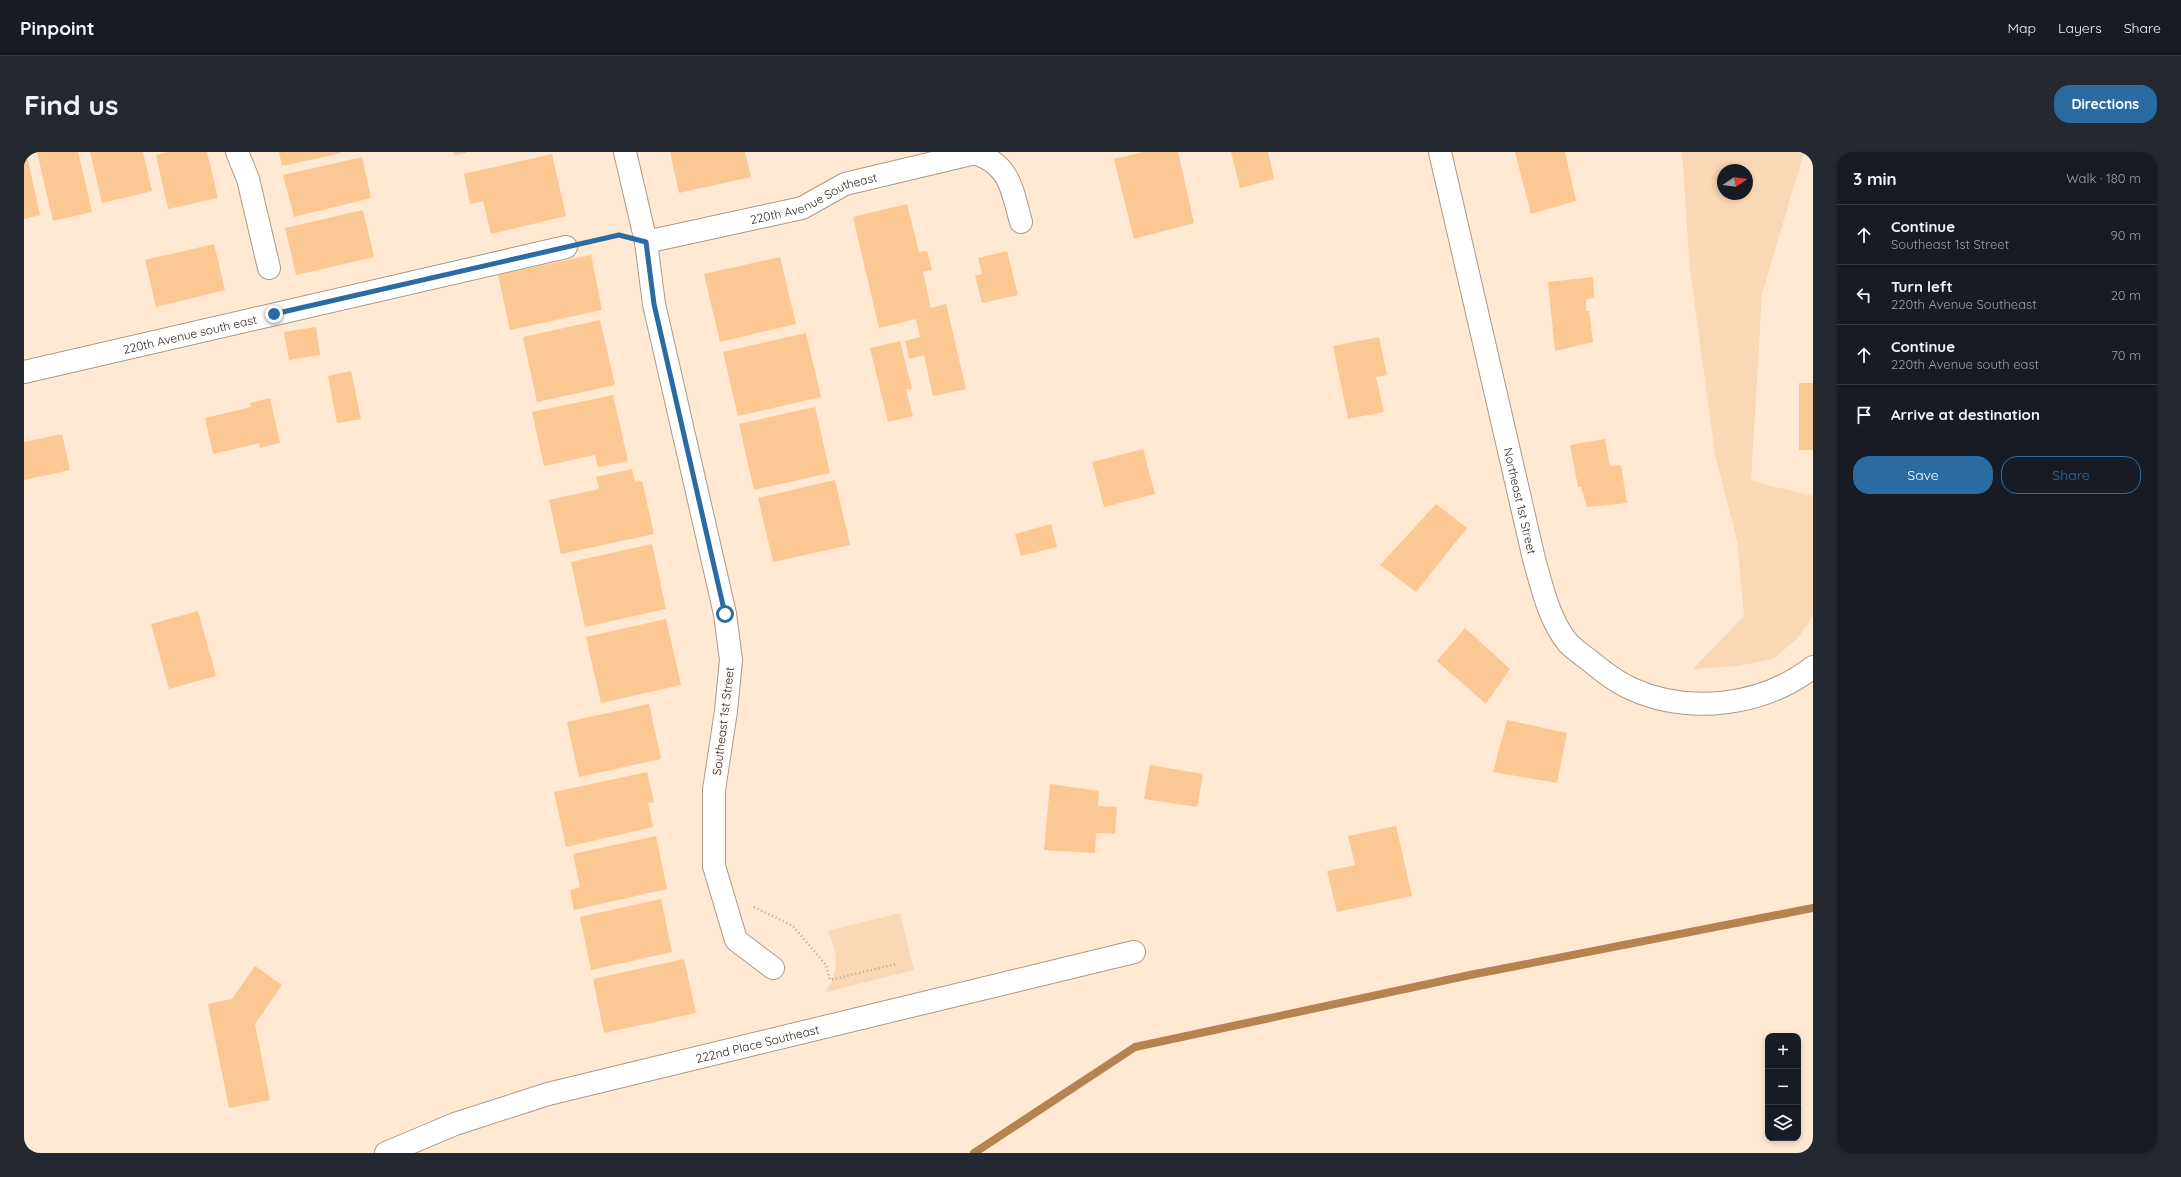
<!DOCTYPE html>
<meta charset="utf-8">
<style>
body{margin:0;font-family:Quicksand,sans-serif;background:#242831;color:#f1f3f6}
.controls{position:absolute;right:12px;bottom:12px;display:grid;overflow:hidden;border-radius:8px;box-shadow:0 2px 6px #0003}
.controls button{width:36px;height:36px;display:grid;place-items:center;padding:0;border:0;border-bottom:1px solid #363941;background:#171b24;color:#f1f3f6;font:20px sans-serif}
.compass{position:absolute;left:1693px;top:12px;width:36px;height:36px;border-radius:50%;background:#171b24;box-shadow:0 2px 6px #0003;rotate:77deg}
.stop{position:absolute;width:12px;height:12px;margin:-9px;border:3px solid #2a6ca2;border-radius:50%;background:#fff}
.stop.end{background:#2a6ca2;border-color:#fff;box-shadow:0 1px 4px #0008}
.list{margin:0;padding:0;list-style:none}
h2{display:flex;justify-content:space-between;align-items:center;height:52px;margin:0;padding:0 16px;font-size:17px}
h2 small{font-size:13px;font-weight:400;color:#9ea1a6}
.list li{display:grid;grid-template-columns:26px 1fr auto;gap:12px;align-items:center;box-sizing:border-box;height:60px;padding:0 16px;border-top:1px solid #363941}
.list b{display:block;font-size:15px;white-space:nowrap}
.list p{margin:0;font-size:13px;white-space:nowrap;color:#9ea1a6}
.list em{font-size:13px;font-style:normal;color:#9ea1a6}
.actions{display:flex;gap:8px;padding:12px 16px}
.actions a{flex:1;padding:9px 0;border:1px solid #2a6ca2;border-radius:16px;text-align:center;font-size:14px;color:#2a6ca2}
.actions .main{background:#2a6ca2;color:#fff}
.icon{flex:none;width:22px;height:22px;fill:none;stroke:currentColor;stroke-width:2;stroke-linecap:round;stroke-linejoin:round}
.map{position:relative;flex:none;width:1789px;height:1001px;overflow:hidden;border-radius:16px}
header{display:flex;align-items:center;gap:24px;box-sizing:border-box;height:56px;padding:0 20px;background:#171b24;border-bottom:1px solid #363941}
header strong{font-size:19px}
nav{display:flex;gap:22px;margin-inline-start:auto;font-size:14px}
.intro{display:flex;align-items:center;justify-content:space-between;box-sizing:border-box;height:96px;padding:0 24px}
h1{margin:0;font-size:28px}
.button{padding:10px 18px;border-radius:16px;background:#2a6ca2;color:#fff;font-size:14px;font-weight:700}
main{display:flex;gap:24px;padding:0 24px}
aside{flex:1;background:#171b24;border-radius:16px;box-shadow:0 2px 6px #0003}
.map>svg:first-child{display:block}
.green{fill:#fad7b5;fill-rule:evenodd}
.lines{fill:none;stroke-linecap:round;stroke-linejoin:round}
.stream{stroke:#b4834f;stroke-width:8}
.building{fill:#fbc792}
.minor-casing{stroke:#ad9985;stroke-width:24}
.path{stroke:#b6a493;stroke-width:2.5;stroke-dasharray:1 3;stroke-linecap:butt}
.minor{stroke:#fff;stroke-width:22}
.route{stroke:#2a6ca2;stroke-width:5}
.labels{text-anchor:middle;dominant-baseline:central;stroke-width:3.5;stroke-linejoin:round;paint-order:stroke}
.street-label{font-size:12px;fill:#2e261e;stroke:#fef9f5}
</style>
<header>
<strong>Pinpoint</strong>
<nav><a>Map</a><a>Layers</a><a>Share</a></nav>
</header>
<div class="intro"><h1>Find us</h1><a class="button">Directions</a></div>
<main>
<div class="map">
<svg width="1789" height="1001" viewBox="0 0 1789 1001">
<rect width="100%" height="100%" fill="#ffe9d3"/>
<path class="green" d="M1658,0H1780L1738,142L1727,329L1789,344V463L1774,486L1749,507L1713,514L1669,517L1720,464L1713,388L1691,302L1666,118ZM1699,18H1723V42H1699Z
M876,761L890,818L802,840C815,819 815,800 803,779Z"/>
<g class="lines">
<path class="stream" d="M950,1001L1111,895L1446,823L1789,756"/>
</g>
<path class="building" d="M0,0H2L16,63L0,67Z
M13,0H54L68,60L29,69Z
M66,0H119L128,39L78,51Z
M144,0H183L194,46L144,57L132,3Z
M255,0H317V1L258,14Z
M429,0H442V1L430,3Z
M646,0H721L727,25L655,41Z
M1119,0H1154L1170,71L1110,87L1090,7Z
M1207,0H1244L1250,27L1216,36Z
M1491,0H1541L1552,49L1507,62Z
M528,2L542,64L467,82L459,49L446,52L440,22Z
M338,5L347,46L270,65L259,23Z
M883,52L895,100L903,99L908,118L899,120L907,156L922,152L942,237L909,244L900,203L885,207L881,189L896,185L892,167L855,176L829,65Z
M339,58L350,105L272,123L261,76Z
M190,92L201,138L132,155L121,108Z
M983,99L994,143L958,151L951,124L958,122L954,106Z
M567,103L578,158L486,178L474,123Z
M756,105L772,172L696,190L680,122Z
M1569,125L1570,146L1562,147V159H1565L1569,190L1531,199L1524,130Z
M576,168L591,233L513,250L499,185Z
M292,175L296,203L265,208L260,180Z
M782,181L797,245L714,264L699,200Z
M1355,185L1363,223L1352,225L1360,260L1324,267L1309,194Z
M876,189L888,237L882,238L889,264L864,270L846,196Z
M327,219L337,267L313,271L304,224Z
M1775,231H1789V298H1775Z
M589,243L604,309L574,315L571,303L520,314L508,260Z
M246,246L256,291L236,296L235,291L189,302L181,266L227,255L226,251Z
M791,255L806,321L730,338L715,272Z
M38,282L46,318L0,328V290Z
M1581,287L1586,314L1597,313L1603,351L1563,355L1557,335H1554L1546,293Z
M1119,297L1131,342L1080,355L1068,310Z
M608,317L611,330L618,329L630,382L537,402L525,348L575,337L572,325Z
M811,328L826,393L749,410L734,346Z
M1412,352L1443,376L1392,440L1356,413Z
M1027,372L1033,395L997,404L991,382Z
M628,392L642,457L561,475L547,410Z
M174,459L192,524L145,537L127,472Z
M642,467L657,533L577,551L562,485Z
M1441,476L1486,517L1462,552L1413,509Z
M625,552L637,607L555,625L543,570Z
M1483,568L1543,581L1533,631L1469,620Z
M1126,613L1179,622L1173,655L1120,647Z
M623,620L630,650L624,651L629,675L542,695L530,640Z
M1026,632L1075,639L1074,654L1093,655L1091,682L1072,681L1071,701L1020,698Z
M1372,674L1388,744L1313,760L1303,719L1331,713L1324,684Z
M632,684L643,737L550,758L546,738L556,735L549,702Z
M637,747L648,800L567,818L556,765Z
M660,807L672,861L580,881L569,827Z
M231,814L258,833L231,872L246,948L205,956L184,852L208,847Z"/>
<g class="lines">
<defs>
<g id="minor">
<path d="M213,0L224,27L245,116"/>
<path d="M601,0L622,90L630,152L701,462L707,508L702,559L690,638V714L712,788L749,816"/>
<path id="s1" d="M1416,0L1510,407C1518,435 1525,468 1544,491C1550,497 1558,503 1565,508C1578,519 1592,530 1608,537C1666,563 1739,554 1789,515"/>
<path id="s2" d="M622,90L778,56L821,32L951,1C987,13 988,39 997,70"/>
<path id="s3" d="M0,220L542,95"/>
<path id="s4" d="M362,1001L431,972L524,942L1110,800"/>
</g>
</defs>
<use href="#minor" class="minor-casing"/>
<path class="path" d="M566,90L594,83
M730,755L769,774L802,813L806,828L872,812"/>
<use href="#minor" class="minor"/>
</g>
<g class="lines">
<path class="route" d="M250,162L595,83L622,90L630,152L701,462"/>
</g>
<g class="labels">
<g class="street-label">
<text stroke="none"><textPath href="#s2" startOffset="174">220th Avenue Southeast</textPath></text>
<text stroke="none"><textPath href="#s3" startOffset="170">220th Avenue south east</textPath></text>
<text stroke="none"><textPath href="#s1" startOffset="358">Northeast 1st Street</textPath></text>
<text transform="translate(699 569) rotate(-83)">Southeast 1st Street</text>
<text stroke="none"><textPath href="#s4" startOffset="388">222nd Place Southeast</textPath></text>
</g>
</g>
</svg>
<div class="controls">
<button>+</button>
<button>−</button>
<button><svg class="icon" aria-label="layers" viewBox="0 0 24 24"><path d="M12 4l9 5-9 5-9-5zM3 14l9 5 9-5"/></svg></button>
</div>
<svg class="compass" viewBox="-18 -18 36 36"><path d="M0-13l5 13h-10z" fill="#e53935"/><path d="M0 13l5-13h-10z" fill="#9ea1a6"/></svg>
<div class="stop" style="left:701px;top:462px"></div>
<div class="stop end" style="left:250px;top:162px"></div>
</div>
<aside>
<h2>3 min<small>Walk · 180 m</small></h2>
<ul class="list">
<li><svg class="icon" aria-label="ahead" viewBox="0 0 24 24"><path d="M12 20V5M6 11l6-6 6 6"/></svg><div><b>Continue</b><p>Southeast 1st Street</p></div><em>90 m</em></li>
<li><svg class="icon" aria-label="left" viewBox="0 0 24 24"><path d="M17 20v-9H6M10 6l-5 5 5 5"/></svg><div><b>Turn left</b><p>220th Avenue Southeast</p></div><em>20 m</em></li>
<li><svg class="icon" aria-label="ahead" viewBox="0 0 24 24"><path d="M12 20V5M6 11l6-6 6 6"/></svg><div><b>Continue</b><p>220th Avenue south east</p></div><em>70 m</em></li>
<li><svg class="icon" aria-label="arrive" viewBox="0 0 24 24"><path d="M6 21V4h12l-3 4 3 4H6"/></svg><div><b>Arrive at destination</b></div></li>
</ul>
<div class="actions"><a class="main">Save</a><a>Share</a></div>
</aside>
</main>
